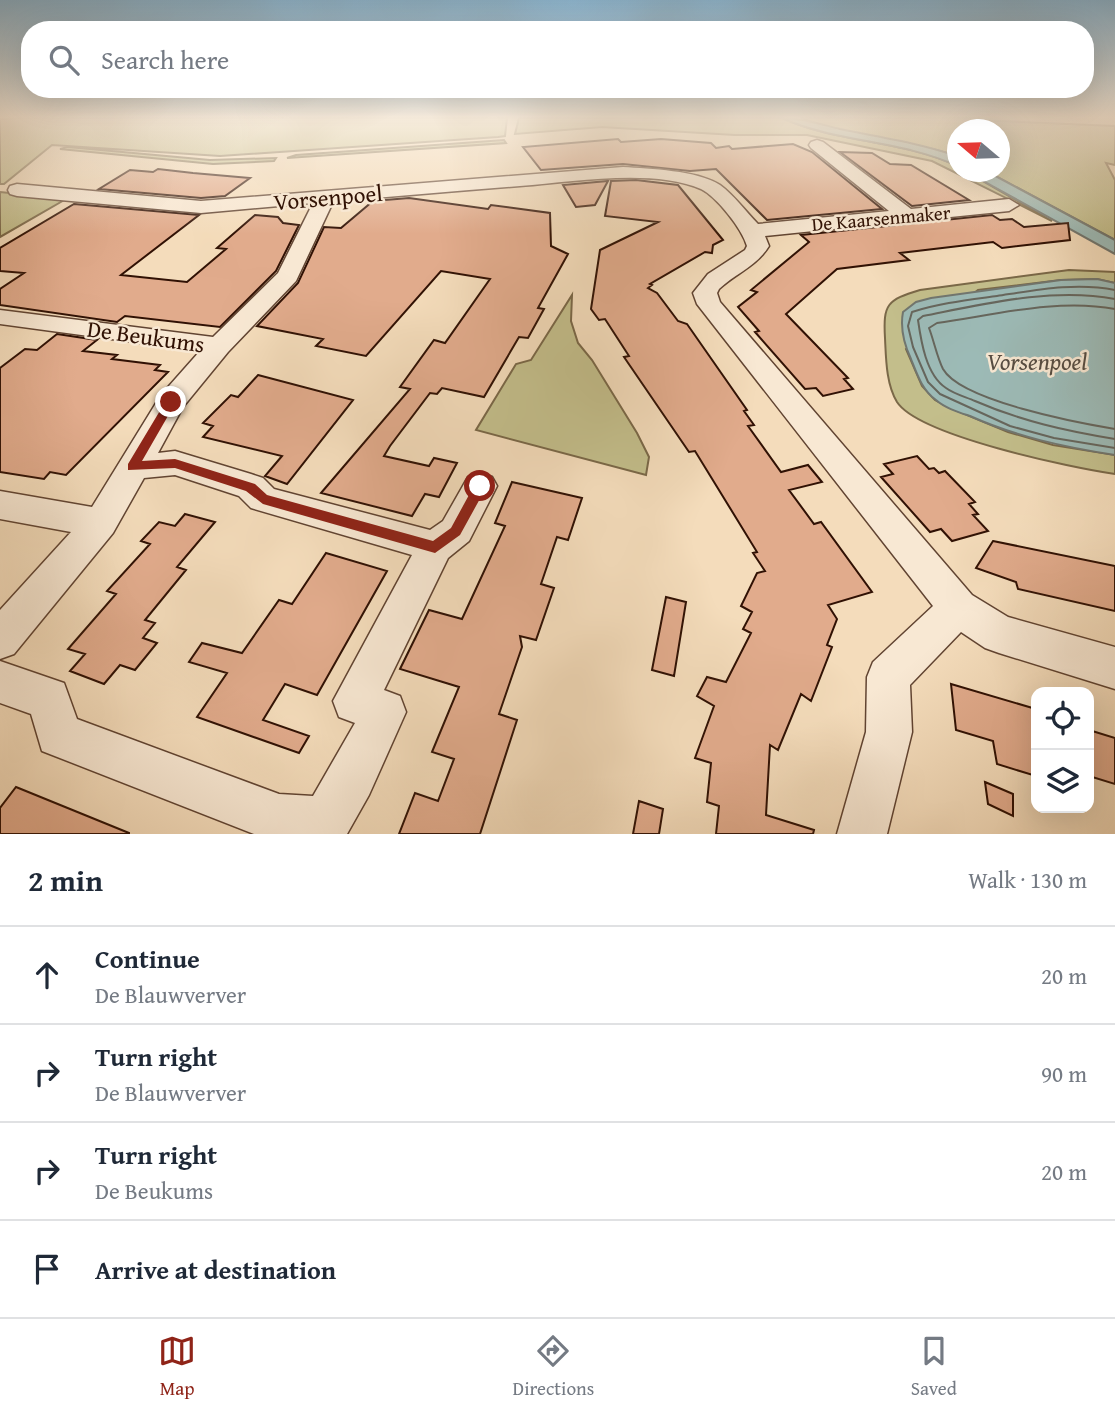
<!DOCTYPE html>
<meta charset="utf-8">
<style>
body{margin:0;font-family:"Gentium Book Plus",serif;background:#f2f2f3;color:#1f2937}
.controls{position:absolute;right:21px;bottom:21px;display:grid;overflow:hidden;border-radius:14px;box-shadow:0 7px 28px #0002}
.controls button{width:63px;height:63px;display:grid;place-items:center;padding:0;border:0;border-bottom:2px solid #e0e1e3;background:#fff;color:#1f2937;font:35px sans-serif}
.compass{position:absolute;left:947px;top:119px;width:63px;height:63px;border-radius:50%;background:#fff;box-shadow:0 7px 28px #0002;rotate:289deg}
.stop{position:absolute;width:21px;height:21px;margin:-16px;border:5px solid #8f2418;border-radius:50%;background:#fff}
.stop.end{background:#8f2418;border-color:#fff;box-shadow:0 2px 7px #0008}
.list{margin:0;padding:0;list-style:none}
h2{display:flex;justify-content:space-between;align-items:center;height:91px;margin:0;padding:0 28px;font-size:30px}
h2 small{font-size:23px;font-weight:400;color:#747a83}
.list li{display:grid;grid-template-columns:46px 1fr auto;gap:21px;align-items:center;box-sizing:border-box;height:98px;padding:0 28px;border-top:2px solid #e0e1e3}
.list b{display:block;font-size:26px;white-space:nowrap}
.list p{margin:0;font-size:23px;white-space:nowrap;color:#747a83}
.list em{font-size:23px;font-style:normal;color:#747a83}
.icon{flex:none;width:38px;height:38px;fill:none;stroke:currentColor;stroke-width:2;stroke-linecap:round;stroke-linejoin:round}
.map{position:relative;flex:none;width:1115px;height:834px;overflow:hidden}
.search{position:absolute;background:#fff;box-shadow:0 7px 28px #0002;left:21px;right:21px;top:21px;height:77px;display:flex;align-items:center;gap:18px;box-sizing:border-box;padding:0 24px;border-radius:28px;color:#747a83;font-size:26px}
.sheet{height:483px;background:#fff}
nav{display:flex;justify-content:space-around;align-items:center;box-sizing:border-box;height:98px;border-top:2px solid #e0e1e3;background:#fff;font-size:19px;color:#747a83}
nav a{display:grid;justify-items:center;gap:4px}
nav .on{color:#8f2418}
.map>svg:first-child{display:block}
.green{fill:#c3be8b;stroke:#7a6848;stroke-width:2}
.water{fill:#9cbab6;stroke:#71766f;stroke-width:2}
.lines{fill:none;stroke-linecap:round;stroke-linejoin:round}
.shore{stroke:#66665d;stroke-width:2}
.building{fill:#e1ab8c;stroke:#301104;stroke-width:2}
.street-casing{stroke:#614432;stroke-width:3}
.street{fill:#f8e8d3;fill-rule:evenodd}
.route{fill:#8f2418}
.labels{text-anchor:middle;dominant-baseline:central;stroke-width:5;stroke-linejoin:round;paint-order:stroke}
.far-street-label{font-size:19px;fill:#301104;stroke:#f8e8d3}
.street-label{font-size:23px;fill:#301104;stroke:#f8e8d3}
.water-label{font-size:24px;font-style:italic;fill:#564c42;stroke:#f8e8d3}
</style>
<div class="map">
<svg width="1115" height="834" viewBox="0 0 1115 834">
<rect width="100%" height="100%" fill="#f4dcbb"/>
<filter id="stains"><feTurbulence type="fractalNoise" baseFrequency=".00286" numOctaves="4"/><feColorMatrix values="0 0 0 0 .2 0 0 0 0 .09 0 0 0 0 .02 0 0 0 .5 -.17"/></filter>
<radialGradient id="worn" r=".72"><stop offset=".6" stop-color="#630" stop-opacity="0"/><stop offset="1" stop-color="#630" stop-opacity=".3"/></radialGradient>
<path class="green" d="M17,118H507L505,136L498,137L220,156L52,145L4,184H0V119Z
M519,118H782C837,143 902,140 957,166L958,172H967L1052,221L932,161L807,135H735L602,127L515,134Z
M801,118H980L975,120L1115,126V165L1106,163L1115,180V240L988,172H1000V130H958L957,156C906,139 851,137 801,118Z
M504,140L506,143L287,158L296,155Z
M68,147L210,160L276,158L274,161L213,164L60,149Z
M0,192L66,199L0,237Z
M1069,270L1115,272V283L1097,279L1061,280L978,290L906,349L922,386L935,400L948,407L1008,432L1053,445L1115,455V474C1073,468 919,436 897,402C886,384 886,358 885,338C883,304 887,300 920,290Z
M572,295L571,321L578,343L592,360L637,433L649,457L646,475L476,430L516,364L531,360Z"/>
<path class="water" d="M782,118C802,118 820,124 840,129C880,137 919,143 957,156V166C902,140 837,143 782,118Z
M967,172H988L1115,240V254Z
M1097,279L1115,283V455C1064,447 1017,437 970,416C958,412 945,408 936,400C922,390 917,374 911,359C904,344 900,328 903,312L916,302L931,298L1061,280Z"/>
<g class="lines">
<path class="shore" d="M1115,290C1076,282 1036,290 997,296C968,300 940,303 912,312L908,326L913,347L928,382L940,394L1010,426L1054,438L1115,448
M1115,299C1053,287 984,304 923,316L918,320C921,341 926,375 946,388C954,394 966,397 975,401C1021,421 1066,431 1115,439
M1115,309C1058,298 994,315 937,323L929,328C934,341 937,357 943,369C961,401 1079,423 1115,429"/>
</g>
<path class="building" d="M618,139L621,142L661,139L711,143L716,148L729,146L732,149L793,144L812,152L882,209L767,220L716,169L690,171L623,164L541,170L523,147Z
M840,152L872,153L890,164L911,165L969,200L912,206Z
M158,169L193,173L250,178L225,196L201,198L99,189L130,170L153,172Z
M636,180L678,185L723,240L713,245L712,253L705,252L650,284L652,285L648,288L657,293L678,321L687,324L747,410L744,411L754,425L748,426L781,472L808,465L822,482L789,490L814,524L821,522L872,592L828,605L837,619L827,645L832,647L811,701L801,694L778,750L770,745L766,815L814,830L813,834H716L719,806L707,802L711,763L695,758L714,706L697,696L707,677L726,682L751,633L743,629L752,612L741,606L757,573L765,571L753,553L757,552L695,451L689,452L624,357L629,356L605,319L599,320L591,309L600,250L658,222L605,216L611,181Z
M608,181L595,205L576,207L563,185Z
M409,198L488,209L491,205L550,213L551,246L568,254L538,308L544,309L528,338L519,337L484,397L442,388L437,394L430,393L390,446L384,456L429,466L434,458L457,463L439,497L425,494L412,516L321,493L410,389L400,387L434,340L445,343L490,279L441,271L366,356L316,346L323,339L257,326L298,283L324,227L341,228L373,201Z
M74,204L199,215L121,275L187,282L226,249L217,248L255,215L278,217L283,223L299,225L276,271L220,327L125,316L117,322L0,305V289L24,273L0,271V248Z
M992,215L1000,220L1012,219L1024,227L1068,223L1070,240L1002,248L993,242L900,253L909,260L837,269L786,314L848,378L844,379L853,389L823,396L816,388L805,389L755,332L759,331L738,307L757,292L751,290L809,242L801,235Z
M57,334L97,340L83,351L117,355L112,359L160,365L155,370L168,372L66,475L50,472L44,479L0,472V368L25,349L37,350Z
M258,375L353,400L287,484L265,476L282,456L203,437L213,426L203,423L231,395L238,397Z
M917,456L929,469L934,468L939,473L945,471L975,502L969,504L978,514L973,515L988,531L952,541L941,529L930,532L881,477L893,474L884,464Z
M512,482L582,498L568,540L557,537L541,584L554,588L536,640L520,636L522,647L499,714L517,720L480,834H399L415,793L438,801L454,759L432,752L459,687L400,669L429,610L462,619L505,526L495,523Z
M185,514L215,522L177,567L186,570L145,620L155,623L143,638L157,643L135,670L120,665L104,684L70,671L85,654L68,649L116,594L107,591L150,544L141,541L159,522L175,526Z
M993,541L1115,566V611L1018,589L1016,582L976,568Z
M326,553L387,571L317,695L285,684L263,720L309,736L299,753L197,717L227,673L189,662L202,643L242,653L279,600L292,604Z
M666,597L686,602L674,676L652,670Z
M951,684L1036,709V776L997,764L993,741L956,730Z
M1089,730L1115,738V784L1089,776Z
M985,782L1013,794V816L988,804Z
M16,787L129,833V834H0V808Z
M639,801L663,809L659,834H633Z"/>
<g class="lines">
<defs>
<path id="street" d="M817,140L823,142L911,209L1009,199L1019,205L1009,211L765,236L769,246C756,267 736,273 719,289L717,293L720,302L972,595L1008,617L1115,647V689L999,653L985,648L961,632L910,685L912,732L887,834H837L866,732L867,677L873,662L933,606L697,304L693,293L708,274L745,250L747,246C742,229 717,197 701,189C652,168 573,182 520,186C458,191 396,196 333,202L296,281L228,352L183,407L158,453L175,451L251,474L263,478L274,489L430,530L443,521L468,477L480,473L492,477L497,486L469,541L448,558L384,690L400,696L406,712L369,795L347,834H254L42,751L31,714L0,703V661L64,683L77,719L279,794L313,796L355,723L339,717L333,701L412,555L251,508L239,496L175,475L144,478L113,533L14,654L0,659V610L71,532L0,519V491L92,507L161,395L200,351L0,324V310L213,337L278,273L313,203L201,213L17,196L10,194L8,190L10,186L17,184L201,201L623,167C650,169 697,170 720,185C734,195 746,212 758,224L889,211L811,148L809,145L811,142Z"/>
</defs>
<use href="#street" class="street-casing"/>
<use href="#street" class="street"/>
</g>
<linearGradient id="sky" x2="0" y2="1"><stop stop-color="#89b6d4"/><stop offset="0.5" stop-color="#faefe0"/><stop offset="1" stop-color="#faefe0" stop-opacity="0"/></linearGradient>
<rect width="1115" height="234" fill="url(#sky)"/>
<path class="route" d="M171,398L176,402L142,461L175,459L255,484L267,495L433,541L451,528L476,482L480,481L487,486L460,535L435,553L263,504L246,491L175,468L128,470V464L167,399Z"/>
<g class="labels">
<g class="far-street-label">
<text transform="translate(881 218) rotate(-5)">De Kaarsenmaker</text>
</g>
<g class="street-label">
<text transform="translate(328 197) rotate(-5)">Vorsenpoel</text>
<text transform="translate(146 336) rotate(8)">De Beukums</text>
</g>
<g class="water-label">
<text x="1037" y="361">Vorsenpoel</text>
</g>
</g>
<rect width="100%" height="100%" filter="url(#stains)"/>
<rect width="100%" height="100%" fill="url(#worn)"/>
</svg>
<div class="controls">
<button><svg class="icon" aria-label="locate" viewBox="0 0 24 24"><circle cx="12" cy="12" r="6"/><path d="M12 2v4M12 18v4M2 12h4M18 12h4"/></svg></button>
<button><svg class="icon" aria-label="layers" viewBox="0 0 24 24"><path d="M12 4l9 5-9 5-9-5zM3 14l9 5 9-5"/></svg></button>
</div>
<svg class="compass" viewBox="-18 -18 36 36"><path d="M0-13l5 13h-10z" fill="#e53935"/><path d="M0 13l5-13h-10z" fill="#747a83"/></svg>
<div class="stop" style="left:480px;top:486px"></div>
<div class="stop end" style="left:171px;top:402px"></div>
<div class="search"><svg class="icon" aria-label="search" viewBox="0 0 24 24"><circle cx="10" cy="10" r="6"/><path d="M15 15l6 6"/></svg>Search here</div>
</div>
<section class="sheet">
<h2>2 min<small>Walk · 130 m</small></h2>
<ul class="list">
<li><svg class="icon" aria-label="ahead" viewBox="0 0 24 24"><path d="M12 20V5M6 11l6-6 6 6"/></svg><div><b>Continue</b><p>De Blauwverver</p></div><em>20 m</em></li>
<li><svg class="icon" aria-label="right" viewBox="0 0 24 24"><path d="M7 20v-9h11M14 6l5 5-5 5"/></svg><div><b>Turn right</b><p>De Blauwverver</p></div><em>90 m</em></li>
<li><svg class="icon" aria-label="right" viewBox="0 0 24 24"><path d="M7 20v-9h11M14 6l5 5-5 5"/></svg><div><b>Turn right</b><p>De Beukums</p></div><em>20 m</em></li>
<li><svg class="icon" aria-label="arrive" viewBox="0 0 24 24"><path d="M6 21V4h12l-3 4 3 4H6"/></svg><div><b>Arrive at destination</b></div></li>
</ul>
</section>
<nav>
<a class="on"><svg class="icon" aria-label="map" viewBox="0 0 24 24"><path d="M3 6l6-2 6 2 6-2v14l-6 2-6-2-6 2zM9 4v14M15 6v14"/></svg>Map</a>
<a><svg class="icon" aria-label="directions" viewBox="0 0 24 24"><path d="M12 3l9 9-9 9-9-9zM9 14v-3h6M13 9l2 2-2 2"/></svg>Directions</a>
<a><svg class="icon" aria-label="saved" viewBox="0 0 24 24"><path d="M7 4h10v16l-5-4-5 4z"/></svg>Saved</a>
</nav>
